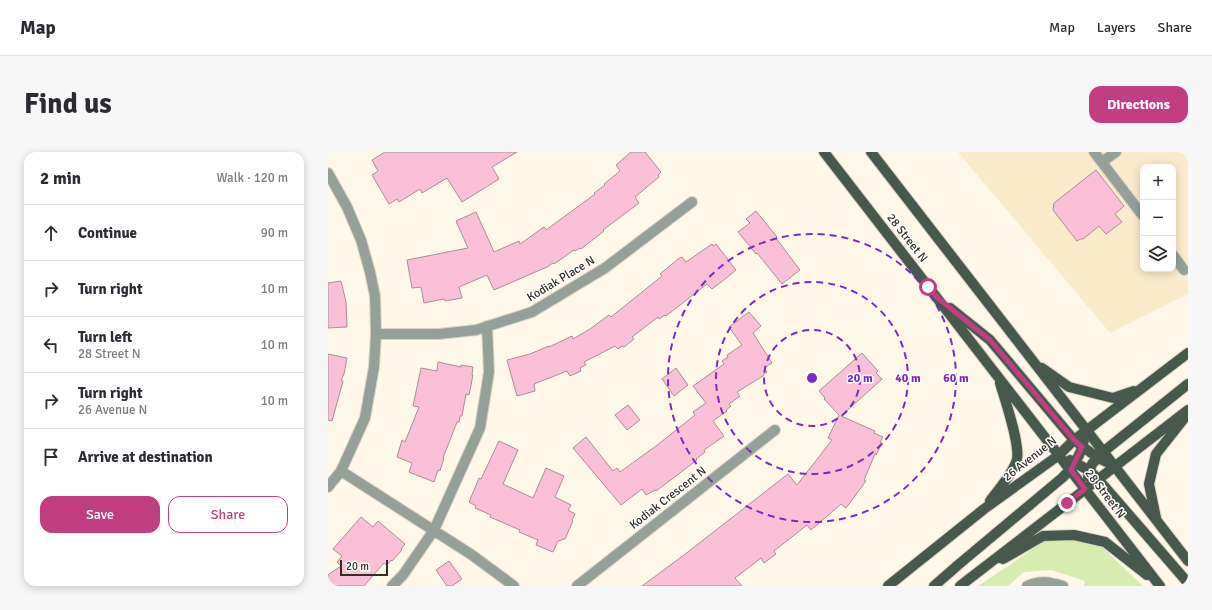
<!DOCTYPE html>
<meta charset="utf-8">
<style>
body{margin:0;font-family:Signika,sans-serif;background:#f7f7f7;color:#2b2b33}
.controls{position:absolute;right:12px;top:12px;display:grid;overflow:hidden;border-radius:8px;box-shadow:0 2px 10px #0003}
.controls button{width:36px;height:36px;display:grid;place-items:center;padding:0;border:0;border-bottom:1px solid #e1e1e2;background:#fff;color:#2b2b33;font:20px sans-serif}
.scale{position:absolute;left:12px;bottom:10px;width:48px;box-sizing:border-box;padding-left:4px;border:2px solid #353026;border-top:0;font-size:11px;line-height:14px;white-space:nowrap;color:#353026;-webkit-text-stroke:3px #fff;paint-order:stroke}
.stop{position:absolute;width:12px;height:12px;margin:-9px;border:3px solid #c23e82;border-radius:50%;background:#fff}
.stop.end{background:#c23e82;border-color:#fff;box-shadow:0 1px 4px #0008}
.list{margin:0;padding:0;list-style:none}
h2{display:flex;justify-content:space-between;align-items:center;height:52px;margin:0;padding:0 16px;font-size:17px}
h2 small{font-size:13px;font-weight:400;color:#7c7c81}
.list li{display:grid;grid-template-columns:26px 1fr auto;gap:12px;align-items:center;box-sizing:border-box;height:56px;padding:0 16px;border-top:1px solid #e1e1e2}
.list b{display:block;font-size:15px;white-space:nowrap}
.list p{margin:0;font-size:13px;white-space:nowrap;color:#7c7c81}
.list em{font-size:13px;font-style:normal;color:#7c7c81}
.actions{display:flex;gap:8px;padding:12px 16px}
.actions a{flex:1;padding:9px 0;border:1px solid #c23e82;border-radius:12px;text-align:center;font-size:14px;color:#c23e82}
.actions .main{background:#c23e82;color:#fff}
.icon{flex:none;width:22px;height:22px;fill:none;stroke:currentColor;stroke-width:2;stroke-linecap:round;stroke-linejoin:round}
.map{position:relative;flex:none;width:860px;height:434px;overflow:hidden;border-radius:12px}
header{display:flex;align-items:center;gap:24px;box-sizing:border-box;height:56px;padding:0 20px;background:#fff;border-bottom:1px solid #e1e1e2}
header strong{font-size:19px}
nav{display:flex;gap:22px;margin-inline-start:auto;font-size:14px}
.intro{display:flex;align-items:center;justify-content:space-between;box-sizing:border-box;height:96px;padding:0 24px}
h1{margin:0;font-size:28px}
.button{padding:10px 18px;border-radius:12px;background:#c23e82;color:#fff;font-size:14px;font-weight:700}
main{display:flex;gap:24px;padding:0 24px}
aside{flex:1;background:#fff;border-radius:12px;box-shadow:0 2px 10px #0003}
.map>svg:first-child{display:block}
.built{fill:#fcebca;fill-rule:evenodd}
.green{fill:#d6ecb1}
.building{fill:#fbc0d8;stroke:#a98d98}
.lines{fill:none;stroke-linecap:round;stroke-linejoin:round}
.minor-casing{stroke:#dbd3c4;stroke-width:12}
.major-casing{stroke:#dbd3c4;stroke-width:12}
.minor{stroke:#95a098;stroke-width:10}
.major{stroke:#46594c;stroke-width:10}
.route{stroke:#c23e82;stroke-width:5}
.ring{fill:none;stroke:#7b2cbf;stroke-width:2;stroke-dasharray:7 5}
.labels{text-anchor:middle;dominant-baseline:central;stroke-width:3;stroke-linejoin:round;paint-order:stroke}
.street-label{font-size:12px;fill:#353026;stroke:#fff}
.centre{fill:#7b2cbf;stroke:#fff;stroke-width:2}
.ring-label{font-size:12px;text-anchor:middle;font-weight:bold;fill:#7b2cbf;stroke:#fff;stroke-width:3;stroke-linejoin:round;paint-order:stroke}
</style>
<header>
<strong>Map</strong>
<nav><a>Map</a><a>Layers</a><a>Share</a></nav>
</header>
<div class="intro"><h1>Find us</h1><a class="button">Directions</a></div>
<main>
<aside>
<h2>2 min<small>Walk · 120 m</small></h2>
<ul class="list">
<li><svg class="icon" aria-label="ahead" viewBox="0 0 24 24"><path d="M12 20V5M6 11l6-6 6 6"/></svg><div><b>Continue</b></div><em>90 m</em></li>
<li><svg class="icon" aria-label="right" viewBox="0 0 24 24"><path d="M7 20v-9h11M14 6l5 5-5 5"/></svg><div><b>Turn right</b></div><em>10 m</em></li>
<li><svg class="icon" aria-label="left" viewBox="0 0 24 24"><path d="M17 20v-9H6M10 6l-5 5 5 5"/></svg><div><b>Turn left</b><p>28 Street N</p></div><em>10 m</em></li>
<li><svg class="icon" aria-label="right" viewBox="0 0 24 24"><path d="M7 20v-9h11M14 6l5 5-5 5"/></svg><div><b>Turn right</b><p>26 Avenue N</p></div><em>10 m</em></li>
<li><svg class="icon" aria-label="arrive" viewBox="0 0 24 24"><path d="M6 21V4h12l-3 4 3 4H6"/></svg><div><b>Arrive at destination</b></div></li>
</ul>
<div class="actions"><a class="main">Save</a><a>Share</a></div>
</aside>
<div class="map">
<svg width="860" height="434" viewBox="0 0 860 434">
<rect width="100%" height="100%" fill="#fff7e7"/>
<path class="built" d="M630,0H860V142L782,181ZM815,15H845V117H815Z"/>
<path class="green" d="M738,388L751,389L774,395L815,434H756L757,429L723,418L696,420L680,434H650L717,389Z"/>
<path class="building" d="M57,0H189L164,15L171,27L134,50L119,26L94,41L92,37L71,50L69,47L61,52L44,23L50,19L44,8Z
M303,0H317L333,20L330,23L331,25L307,45L311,51L275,78L276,79L253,97L252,96L247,99L246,98L226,112L225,111L219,115L166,138L159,123L131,135L134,146L117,149L116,147L96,151L93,135L84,136L79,108L140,96L128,69L148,60L166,100L191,89L192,92L216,75L218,78L267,42L266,41L277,33L276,32L292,19L288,13Z
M768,18L796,54L787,62L794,70L778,82L771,74L755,87H752L749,89L725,58L726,51Z
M428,59L449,85L448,86L472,118L454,132L429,101L428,102L410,80L422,71L418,67Z
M384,92L385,94L388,92L408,118L397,127L384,137L379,132L338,164L337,163L331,167L330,165L304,185L306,187L296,195L294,194L290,197L287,194L256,210L258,213L252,216L253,219L242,224L239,219L206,232L207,239L189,244L179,208L202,202L221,194V195L244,184L245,187L262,177L281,163L283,165L334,124L332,122L350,107L354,105L358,110Z
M13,129L18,150L19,175L0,176V131Z
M421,160L433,174L425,181L444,211L436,216L439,220L435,223V224L409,240L412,244L401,252L403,254L398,258L399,259L385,269L396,284L376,298L377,300L368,307L369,308L328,339L327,338L318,343L314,337L293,353L245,296L258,285L285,319L289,316L292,320L328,294L367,263L365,260L378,251L365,234L396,212L394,209L400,205L399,203L414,193L401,175Z
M534,201L550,219L548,221L554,227L513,264L547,279L546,281L555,285L552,290L554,291L548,303L547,302L536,328L538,329L518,356L513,352L483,378L479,373L446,399L448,402L436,411L433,406L407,426L414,434H314L356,403L460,322L469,333L504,288L500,286L511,263L496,247L497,246L491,239Z
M0,202L19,206L16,222L13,228L15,229L4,269L0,268Z
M110,210L133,215V213L145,215L144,223H145L141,243L138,242L134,264H132L131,270H129L115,306H116L112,319L110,318L106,330L81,320L84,311L69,305L74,288L77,290L91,255L85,254L93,216L109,219Z
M348,216L360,233L346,244L334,227Z
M300,253L312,268L299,278L287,263Z
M171,289L190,298L175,332L205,346L218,316L236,324L227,345L243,353L240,358L247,362L244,368L245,369L237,387L230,389L225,400L208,393L210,388L191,380L192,378L162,365L163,363L147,356L148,354L141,350L151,326L153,327Z
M33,365L45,375L50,369L77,392L73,397L74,398L64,409L63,408L59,413L56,411L36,434H0V423L13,414L9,410L14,404L5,397Z
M121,409L134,427L124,434H119L108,418Z"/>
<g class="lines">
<defs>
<path id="minor" d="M766,0L815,64
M774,10L788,0
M0,21L19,55L33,88L42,120L47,144L48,182L46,215L37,266L13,319L0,335
M845,103L856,118
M48,182H111L148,178L204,160L277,116L364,50
M13,319L144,403L186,434
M64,434L75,423L106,378L152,276L161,220L159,174
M249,434L447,278
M699,434C713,428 721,430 735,434"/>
<path id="major" d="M496,0L832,434
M543,0L860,409
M622,156L662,188L746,288L770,306L783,312
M714,216L741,235L785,246L806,239
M742,308L762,319L770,327L860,431
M760,325L764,312L775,300L860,232
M662,349C670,338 686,320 689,307C692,291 677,248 672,231
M828,366L821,332L828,302L858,264
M675,407L715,384L746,383L777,390L819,423
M560,434L656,357L731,303L746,288L860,201
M606,434L630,413L734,326C745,316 753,303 756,288
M632,434L860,258"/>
</defs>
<use href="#minor" class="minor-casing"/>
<use href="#major" class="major-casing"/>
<use href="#minor" class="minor"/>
<use href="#major" class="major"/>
</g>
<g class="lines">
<path class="route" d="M600,135L611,147L662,188L746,288L754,295L743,318L757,337L739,351"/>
</g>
<g class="ring">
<circle cx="484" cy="226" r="48"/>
<circle cx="484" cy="226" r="96"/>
<circle cx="484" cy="226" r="144"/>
</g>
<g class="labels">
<g class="street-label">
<text transform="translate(579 86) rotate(52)">28 Street N</text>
<text transform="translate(233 127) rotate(-31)">Kodiak Place N</text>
<text transform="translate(702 307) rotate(-38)">26 Avenue N</text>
<text transform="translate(777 342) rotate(53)">28 Street N</text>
<text transform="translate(340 346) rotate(-38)">Kodiak Crescent N</text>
</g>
</g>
<circle cx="484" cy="226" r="6" class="centre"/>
<g class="ring-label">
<text x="532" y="230">20 m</text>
<text x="580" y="230">40 m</text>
<text x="628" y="230">60 m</text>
</g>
</svg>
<div class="controls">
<button>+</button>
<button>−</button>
<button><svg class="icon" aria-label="layers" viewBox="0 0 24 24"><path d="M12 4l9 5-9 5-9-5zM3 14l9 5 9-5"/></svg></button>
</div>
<div class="scale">20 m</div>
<div class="stop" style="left:600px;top:135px"></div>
<div class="stop end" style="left:739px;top:351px"></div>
</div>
</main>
